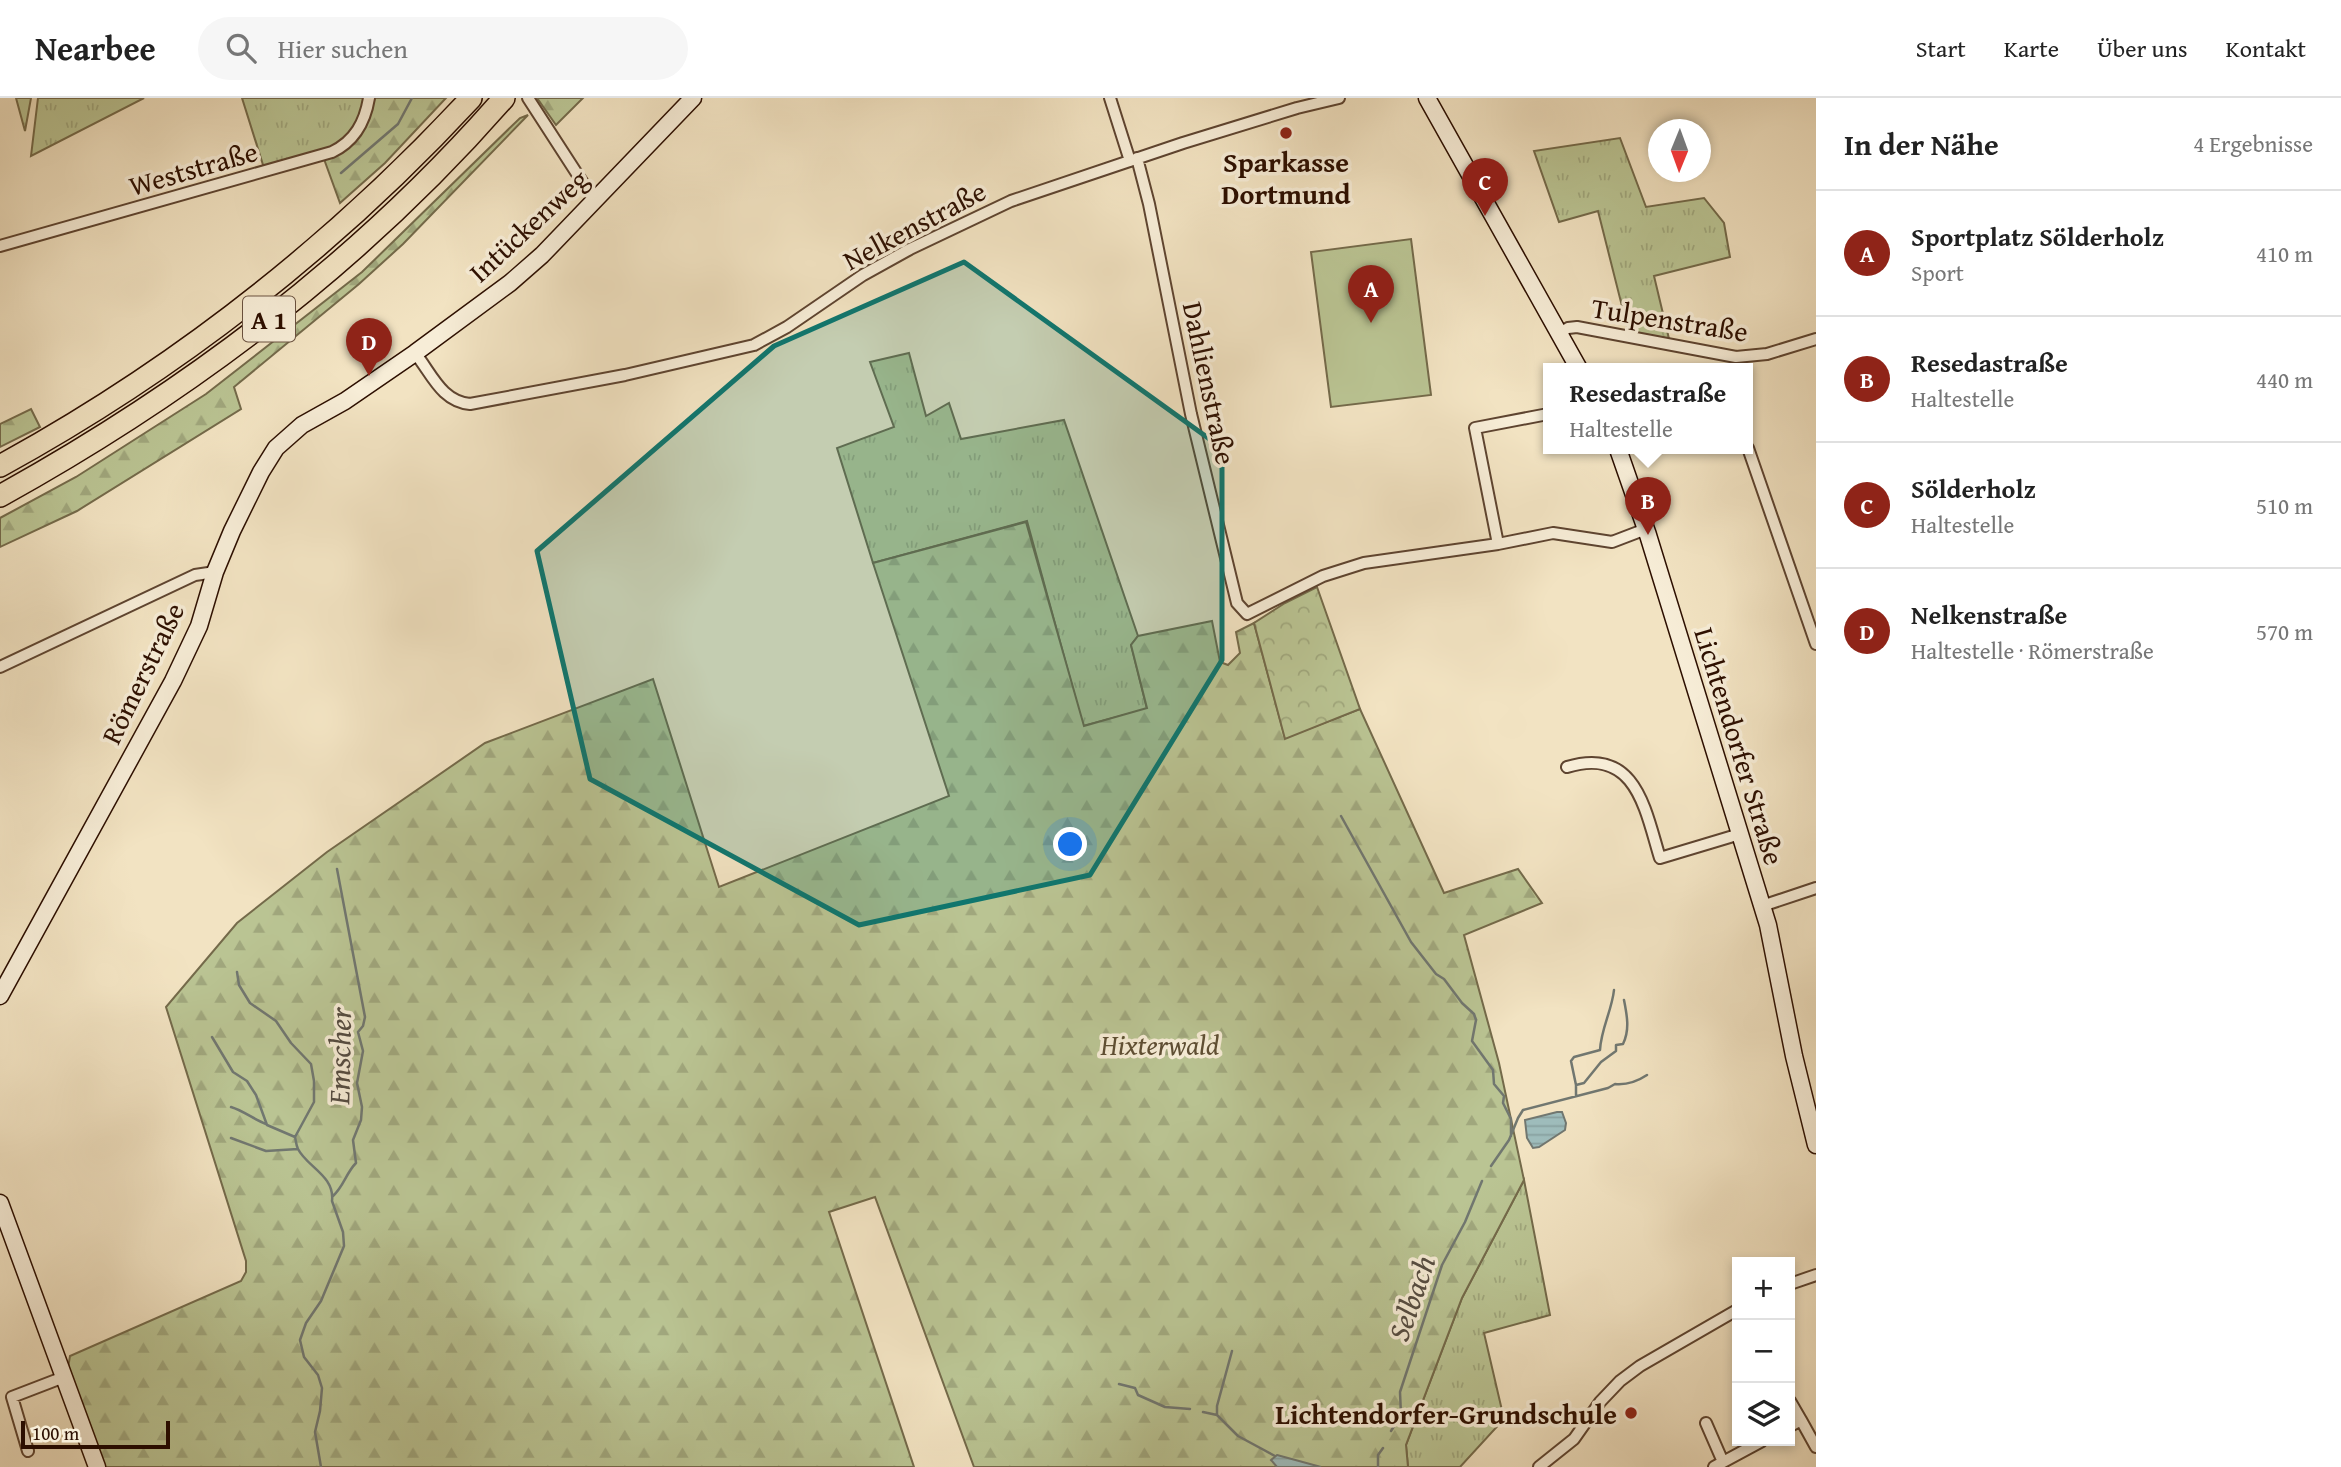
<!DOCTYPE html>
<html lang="de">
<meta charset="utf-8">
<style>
body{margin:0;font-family:"Gentium Book Plus",serif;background:#f6f6f6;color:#222}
.controls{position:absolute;right:21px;bottom:21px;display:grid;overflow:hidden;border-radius:0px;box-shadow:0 4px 10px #0003}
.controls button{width:63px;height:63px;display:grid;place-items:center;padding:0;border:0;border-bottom:2px solid #e0e0e0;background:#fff;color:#222;font:35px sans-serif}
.compass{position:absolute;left:1648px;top:21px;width:63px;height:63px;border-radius:50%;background:#fff;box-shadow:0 4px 10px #0003;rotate:181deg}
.scale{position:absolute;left:21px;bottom:18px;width:149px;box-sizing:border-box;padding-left:7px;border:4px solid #2d0f00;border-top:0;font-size:19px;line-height:24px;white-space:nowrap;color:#2d0f00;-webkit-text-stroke:5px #f7edd7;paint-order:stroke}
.you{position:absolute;left:1071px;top:747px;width:24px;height:24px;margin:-18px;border:5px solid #fff;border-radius:50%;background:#1a73e8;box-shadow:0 0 0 10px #1a73e833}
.badge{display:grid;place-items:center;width:46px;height:46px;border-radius:50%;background:#8f2418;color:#fff;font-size:23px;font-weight:700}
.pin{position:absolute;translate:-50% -58px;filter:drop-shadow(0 2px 4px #0008)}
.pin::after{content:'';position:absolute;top:37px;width:24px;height:21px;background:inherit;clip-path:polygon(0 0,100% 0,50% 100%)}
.popup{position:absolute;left:1543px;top:265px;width:210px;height:91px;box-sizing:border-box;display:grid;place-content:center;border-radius:0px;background:#fff;filter:drop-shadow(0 2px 5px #0005);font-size:23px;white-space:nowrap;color:#767676}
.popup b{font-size:26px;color:#222}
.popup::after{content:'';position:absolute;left:50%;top:100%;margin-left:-14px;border:14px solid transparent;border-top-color:#fff}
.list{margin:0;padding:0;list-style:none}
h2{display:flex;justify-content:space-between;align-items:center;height:91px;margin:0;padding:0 28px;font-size:30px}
h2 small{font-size:23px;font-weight:400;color:#767676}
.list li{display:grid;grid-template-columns:46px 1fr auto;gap:21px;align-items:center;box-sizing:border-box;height:126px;padding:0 28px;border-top:2px solid #e0e0e0}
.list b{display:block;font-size:26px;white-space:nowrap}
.list p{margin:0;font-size:23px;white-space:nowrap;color:#767676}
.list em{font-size:23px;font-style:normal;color:#767676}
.icon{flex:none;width:38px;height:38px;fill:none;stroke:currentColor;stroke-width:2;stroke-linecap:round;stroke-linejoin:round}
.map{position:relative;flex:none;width:1816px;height:1369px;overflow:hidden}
header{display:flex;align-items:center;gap:42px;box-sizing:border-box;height:98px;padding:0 35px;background:#fff;border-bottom:2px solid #e0e0e0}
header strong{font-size:33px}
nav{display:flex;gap:38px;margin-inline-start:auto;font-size:24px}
.search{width:490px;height:63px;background:#f6f6f6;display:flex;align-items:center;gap:18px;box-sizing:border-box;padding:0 24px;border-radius:38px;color:#767676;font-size:26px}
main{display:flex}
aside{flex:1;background:#fff}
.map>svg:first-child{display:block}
.grass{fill:url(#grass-tufts);stroke:#746a4a;stroke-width:2}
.forest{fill:url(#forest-firs);stroke:#746a4a;stroke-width:2}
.park{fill:url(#park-crowns);stroke:#746a4a;stroke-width:2}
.pitch{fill:#bac493;stroke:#746a4a;stroke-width:2}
.water{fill:url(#water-rules);stroke:#717770;stroke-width:2}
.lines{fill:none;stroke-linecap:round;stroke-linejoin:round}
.stream{stroke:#717770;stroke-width:2.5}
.street-casing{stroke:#5e4430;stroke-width:14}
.secondary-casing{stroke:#2d0f00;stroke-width:19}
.highway-casing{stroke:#2d0f00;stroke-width:24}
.street{stroke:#f7edd7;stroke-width:10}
.secondary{stroke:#f7edd7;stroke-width:16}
.highway{stroke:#f2e3c2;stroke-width:21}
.marked{fill:#0f766e;fill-opacity:0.2;stroke:#0f766e;stroke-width:5;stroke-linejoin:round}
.poi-dot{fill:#8f2418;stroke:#f7edd7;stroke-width:2.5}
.labels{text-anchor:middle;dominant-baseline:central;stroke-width:7;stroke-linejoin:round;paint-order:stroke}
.shield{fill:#f7edd7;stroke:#6a5240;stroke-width:2}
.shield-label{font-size:26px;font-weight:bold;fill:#2d0f00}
.poi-label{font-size:28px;font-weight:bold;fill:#2d0f00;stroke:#f7edd7}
.street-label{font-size:28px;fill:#2d0f00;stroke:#f7edd7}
.park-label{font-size:28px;font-style:italic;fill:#5e4e33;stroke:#f7edd7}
.water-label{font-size:30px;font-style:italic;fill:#554c41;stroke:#f7edd7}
</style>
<header>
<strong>Nearbee</strong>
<div class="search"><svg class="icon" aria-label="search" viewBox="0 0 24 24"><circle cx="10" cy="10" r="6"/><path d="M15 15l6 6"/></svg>Hier suchen</div>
<nav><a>Start</a><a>Karte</a><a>Über uns</a><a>Kontakt</a></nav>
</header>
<main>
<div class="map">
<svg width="1816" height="1369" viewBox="0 0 1816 1369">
<defs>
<pattern id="grass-tufts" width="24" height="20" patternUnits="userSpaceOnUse" patternTransform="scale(1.75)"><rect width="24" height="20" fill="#bac493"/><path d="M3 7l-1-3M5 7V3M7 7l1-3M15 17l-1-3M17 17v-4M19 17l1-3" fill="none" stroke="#a0a77d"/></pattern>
<pattern id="forest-firs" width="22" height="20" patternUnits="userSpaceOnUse" patternTransform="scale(1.75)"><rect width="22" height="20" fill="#bac493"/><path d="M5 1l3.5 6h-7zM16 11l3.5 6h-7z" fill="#a0a77d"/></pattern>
<pattern id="park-crowns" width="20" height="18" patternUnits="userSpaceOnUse" patternTransform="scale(1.75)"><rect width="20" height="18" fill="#bac493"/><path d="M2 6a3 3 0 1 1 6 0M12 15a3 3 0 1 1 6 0" fill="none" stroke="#a0a77d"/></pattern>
<pattern id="water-rules" width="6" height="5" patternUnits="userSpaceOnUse" patternTransform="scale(1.75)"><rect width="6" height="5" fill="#9ebcbb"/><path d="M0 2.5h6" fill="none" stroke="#88a09f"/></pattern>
</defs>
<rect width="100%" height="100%" fill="#f2e3c2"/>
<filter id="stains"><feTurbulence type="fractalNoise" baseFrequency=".00286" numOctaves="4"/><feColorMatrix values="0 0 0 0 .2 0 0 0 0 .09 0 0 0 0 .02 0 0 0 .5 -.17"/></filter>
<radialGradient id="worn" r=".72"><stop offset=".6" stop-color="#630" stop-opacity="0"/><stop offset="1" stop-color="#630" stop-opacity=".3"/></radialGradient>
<path class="grass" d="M16,0H31L25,33Z
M38,0H144L31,58Z
M242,0H366C359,21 352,39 332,50L264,70Z
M1620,40L1646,109L1704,100L1724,125L1730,159L1654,178L1670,245L1629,236L1598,113L1559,124L1534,53Z
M909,255L926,318L949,305L961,341L1064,322L1138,538L1131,547L1147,611L1083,628L1027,423L873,465L837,350L894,329L870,264Z
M1524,1082L1550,1217L1484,1235L1504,1321L1460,1369H1408L1406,1347L1462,1200Z"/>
<path class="forest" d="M373,0H446L385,65L340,105L324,61L345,51Z
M537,0H583L556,27Z
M528,17L403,146L359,186L234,289L241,311L77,413L0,449V420L76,379L206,296L362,174L520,20Z
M31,311L40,329L0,349V326Z
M1026,424L1084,628L1147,610L1131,547L1138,538L1212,523L1220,564L1228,567L1240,555L1236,534L1254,525L1285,640L1360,611L1444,795L1518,771L1542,805L1464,837L1499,965L1524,1082L1462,1200L1406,1347L1408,1369H974L875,1099L829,1114L914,1369H104L68,1270L70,1258L241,1183L246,1174V1163L166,909L237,825L327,754L485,645L653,581L719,789L949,698L873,465Z"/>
<path class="park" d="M1317,489L1360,611L1285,641L1254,525L1285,505Z"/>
<path class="pitch" d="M1411,141L1431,297L1331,309L1311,154Z"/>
<path class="water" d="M1557,1014H1562L1566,1025L1565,1032L1539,1049L1533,1050L1527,1040L1525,1022Z
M1277,1357L1321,1369H1277L1271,1362Z"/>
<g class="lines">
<path class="stream" d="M341,75L398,26L412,0
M1341,718L1411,844L1436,876L1444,881L1462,905L1474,916L1476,922L1472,943L1493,972L1494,986L1504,998L1503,1005L1511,1021V1038
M237,874L239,887L250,905L276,923L291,945L311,966L314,983V1004L295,1039C296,1043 296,1047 298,1051C307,1069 335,1078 332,1103L343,1134L344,1148L321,1203L306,1225L300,1242L304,1259L318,1277L322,1290L320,1313L315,1334L321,1369
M212,939L233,974L247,983L256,997L267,1027L295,1039
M1576,987L1571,963L1574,959L1600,952C1601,931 1612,912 1614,892
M1576,998V987L1584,985L1601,964L1616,953V947L1623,946C1630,932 1627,917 1624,902
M231,1009C244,1013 253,1021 266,1026
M231,1040L266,1053L298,1051
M1491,1068L1509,1042L1518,1020L1523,1012L1608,990L1615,986C1626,987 1638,983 1647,977
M333,1098C344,1088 346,1075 356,1065L353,1042L361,1022L362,1009L357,985L363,953L358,934L363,928L365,919L337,771
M1119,1286L1135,1290L1138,1297L1165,1309L1190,1311
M1203,1314L1217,1317L1238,1338L1275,1358
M1217,1317V1308L1232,1253
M1391,1333L1401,1317L1400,1294L1442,1167L1465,1124L1482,1083
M1378,1369V1357L1383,1350"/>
<defs>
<path id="street" d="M528,0L594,102
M1110,0L1130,63
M1137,60L1149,106L1191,316L1237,505L1247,516L1323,478L1364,465L1498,446L1553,435L1612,444L1646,431
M0,148L332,54C355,43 365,24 369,0
M1559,235L1568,230L1577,229L1736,259L1767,256L1816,241
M415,255C432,276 441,303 470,306L625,277L754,247L787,229L863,177L910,151L1011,103L1183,45L1297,10L1339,0
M1748,350L1816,546
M1498,446L1475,330L1548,316
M0,569L195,477L215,474
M1567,669C1636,648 1645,711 1660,760L1740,736
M1762,808L1816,790
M1790,1186L1816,1177
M1790,1303L1801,1322
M1706,1325L1723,1364
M1790,1328L1801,1322L1816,1349
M28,1353L12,1299L64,1279
M1539,1369L1574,1341L1600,1304L1620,1283L1640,1268L1737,1212
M1714,1369L1762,1343"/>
<path id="secondary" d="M1427,0L1579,271
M1618,351L1648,437L1768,827L1794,958L1816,1047
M0,898L173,583L199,528L215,474L232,433L261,374L276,350L302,327L345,303L415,255L510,185L542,157L693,0
M0,1105L97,1369"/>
<path id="highway" d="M0,368C177,271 334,148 471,0
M0,398C188,294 362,163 504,0"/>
</defs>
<use href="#street" class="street-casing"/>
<use href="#secondary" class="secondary-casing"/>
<use href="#highway" class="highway-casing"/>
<use href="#street" class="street"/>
<use href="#secondary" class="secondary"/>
<use href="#highway" class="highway"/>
</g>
<path class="marked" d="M964,164L1222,350V562L1090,777L859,827L590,681L537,453L774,248Z"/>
<g class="poi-dot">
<circle cx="1286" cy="35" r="7"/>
<circle cx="1631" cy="1315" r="7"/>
</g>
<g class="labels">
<rect class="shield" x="243" y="198.5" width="52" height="45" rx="5"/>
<g class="shield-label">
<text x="269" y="221">A 1</text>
</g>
<g class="poi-label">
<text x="1286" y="63">Sparkasse<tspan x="1286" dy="32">Dortmund</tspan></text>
<text x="1617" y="1315" text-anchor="end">Lichtendorfer-Grundschule</text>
</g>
<g class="street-label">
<text transform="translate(193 70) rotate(-16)">Weststraße</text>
<text transform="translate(528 127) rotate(-43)">Intückenweg</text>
<text transform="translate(914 127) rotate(-28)">Nelkenstraße</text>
<text transform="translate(1670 221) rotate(9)">Tulpenstraße</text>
<text transform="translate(1210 285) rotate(78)">Dahlienstraße</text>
<text transform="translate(142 575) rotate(-64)">Römerstraße</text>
<text transform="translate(1740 648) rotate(73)">Lichtendorfer Straße</text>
</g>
<g class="park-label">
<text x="1160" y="946">Hixterwald</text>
</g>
<g class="water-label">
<text transform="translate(339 958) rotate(-89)">Emscher</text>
<text transform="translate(1411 1200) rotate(-71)">Selbach</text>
</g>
</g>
<rect width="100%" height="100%" filter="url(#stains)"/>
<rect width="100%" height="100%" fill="url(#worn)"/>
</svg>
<div class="controls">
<button>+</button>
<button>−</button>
<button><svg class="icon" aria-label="layers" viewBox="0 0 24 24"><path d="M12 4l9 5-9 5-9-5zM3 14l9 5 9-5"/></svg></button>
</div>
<svg class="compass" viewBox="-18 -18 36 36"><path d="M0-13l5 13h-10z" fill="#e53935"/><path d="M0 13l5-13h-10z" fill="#767676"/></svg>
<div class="scale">100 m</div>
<div class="you"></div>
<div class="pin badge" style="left:1371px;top:225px">A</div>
<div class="pin badge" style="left:1648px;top:437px">B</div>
<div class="popup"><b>Resedastraße</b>Haltestelle</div>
<div class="pin badge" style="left:1485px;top:118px">C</div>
<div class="pin badge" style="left:369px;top:278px">D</div>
</div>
<aside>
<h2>In der Nähe<small>4 Ergebnisse</small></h2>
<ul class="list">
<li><span class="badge">A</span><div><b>Sportplatz Sölderholz</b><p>Sport</p></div><em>410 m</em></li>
<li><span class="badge">B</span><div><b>Resedastraße</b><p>Haltestelle</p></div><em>440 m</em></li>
<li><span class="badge">C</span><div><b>Sölderholz</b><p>Haltestelle</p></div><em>510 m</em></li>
<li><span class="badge">D</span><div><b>Nelkenstraße</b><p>Haltestelle · Römerstraße</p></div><em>570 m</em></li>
</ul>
</aside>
</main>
